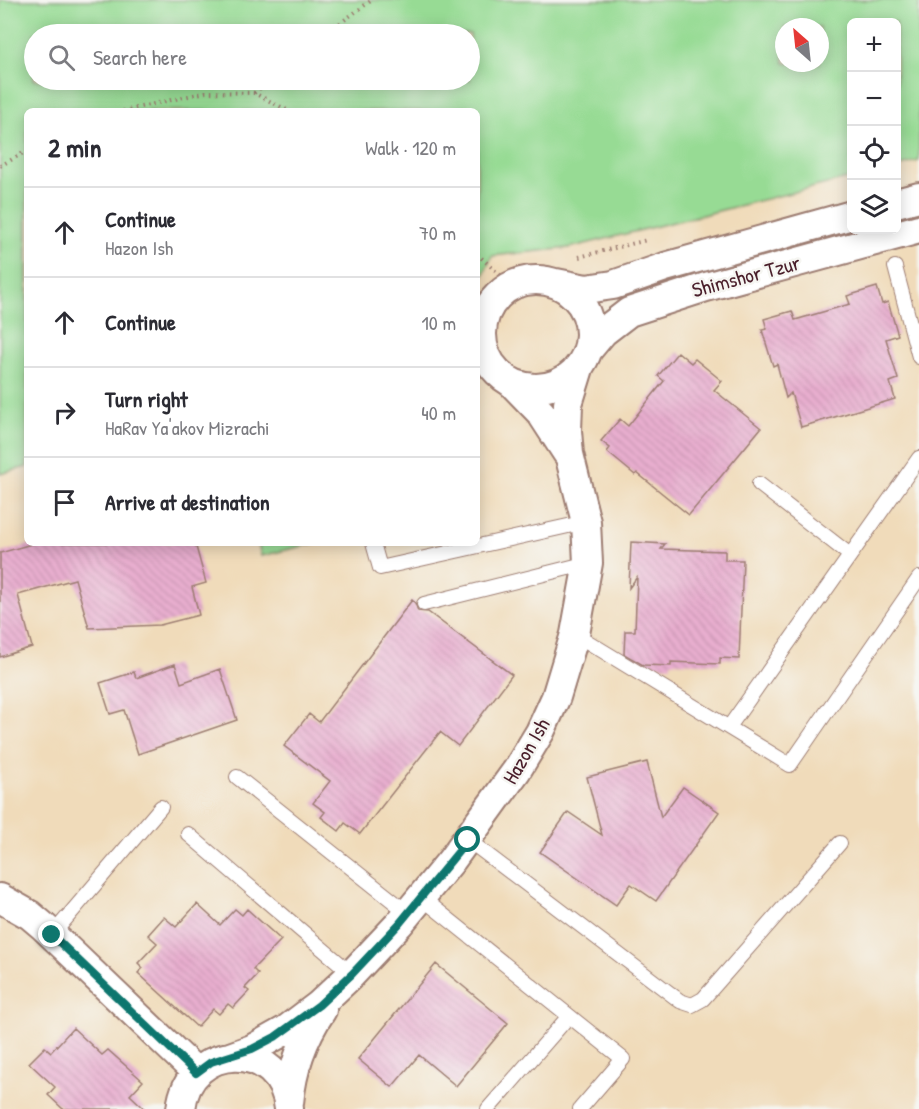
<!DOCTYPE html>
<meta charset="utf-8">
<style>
body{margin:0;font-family:"Patrick Hand",sans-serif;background:#f2f2f3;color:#2b2b33}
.controls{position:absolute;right:18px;top:18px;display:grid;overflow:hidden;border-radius:9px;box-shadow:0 3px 15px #0003}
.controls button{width:54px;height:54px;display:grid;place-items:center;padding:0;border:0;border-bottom:2px solid #e1e1e2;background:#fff;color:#2b2b33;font:30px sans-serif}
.compass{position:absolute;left:775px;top:18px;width:54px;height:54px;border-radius:50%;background:#fff;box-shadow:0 3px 15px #0003;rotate:333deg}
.stop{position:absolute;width:18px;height:18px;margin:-14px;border:4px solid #0f766e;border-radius:50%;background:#fff}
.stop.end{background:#0f766e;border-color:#fff;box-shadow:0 2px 6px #0008}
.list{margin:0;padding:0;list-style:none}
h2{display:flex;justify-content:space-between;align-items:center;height:78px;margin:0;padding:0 24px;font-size:26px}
h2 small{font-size:20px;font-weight:400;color:#7c7c81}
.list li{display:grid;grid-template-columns:39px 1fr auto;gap:18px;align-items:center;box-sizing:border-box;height:90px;padding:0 24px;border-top:2px solid #e1e1e2}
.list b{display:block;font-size:22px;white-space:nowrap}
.list p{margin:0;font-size:20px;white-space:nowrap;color:#7c7c81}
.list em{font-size:20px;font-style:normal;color:#7c7c81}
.icon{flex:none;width:33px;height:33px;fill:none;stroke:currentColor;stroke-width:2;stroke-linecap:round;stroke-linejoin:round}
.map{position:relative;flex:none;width:919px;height:1109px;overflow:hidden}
.search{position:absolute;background:#fff;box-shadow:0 3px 15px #0003;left:24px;top:24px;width:456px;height:66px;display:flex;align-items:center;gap:15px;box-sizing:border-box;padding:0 21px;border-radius:33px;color:#7c7c81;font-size:22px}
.panel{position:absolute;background:#fff;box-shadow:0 3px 15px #0003;left:24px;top:108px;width:456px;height:438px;border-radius:9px}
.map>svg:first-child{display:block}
.grass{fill:#97db94;stroke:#707d60;stroke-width:1.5;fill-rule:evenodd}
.building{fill:url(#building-back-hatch)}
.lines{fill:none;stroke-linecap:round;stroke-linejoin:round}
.lane-casing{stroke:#9d7d72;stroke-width:16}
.street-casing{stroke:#9d7d72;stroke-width:32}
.path{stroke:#9d7d72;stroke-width:4;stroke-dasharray:1.5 4.5;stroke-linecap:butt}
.lane{stroke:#fff;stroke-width:14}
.street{stroke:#fff;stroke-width:28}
.route{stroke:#0f766e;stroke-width:8}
.labels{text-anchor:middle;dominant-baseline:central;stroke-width:5;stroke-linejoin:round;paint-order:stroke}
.street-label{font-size:21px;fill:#4a1f2b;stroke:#f6f6f2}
</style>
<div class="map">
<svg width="919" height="1109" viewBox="0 0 919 1109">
<defs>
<pattern id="building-back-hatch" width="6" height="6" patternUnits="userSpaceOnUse" patternTransform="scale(1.5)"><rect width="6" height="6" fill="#e8aecf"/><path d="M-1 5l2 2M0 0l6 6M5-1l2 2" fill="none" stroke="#c895b2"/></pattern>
</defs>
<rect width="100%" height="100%" fill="#f6f6f2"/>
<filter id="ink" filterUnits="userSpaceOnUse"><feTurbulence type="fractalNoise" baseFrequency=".0167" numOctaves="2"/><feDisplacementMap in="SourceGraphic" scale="12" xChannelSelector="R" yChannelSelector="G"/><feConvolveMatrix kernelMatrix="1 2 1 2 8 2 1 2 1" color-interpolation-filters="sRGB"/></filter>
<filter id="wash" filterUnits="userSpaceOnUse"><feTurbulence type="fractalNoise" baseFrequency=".008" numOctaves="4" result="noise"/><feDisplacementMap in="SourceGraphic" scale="24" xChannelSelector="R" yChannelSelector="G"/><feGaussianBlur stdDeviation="1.35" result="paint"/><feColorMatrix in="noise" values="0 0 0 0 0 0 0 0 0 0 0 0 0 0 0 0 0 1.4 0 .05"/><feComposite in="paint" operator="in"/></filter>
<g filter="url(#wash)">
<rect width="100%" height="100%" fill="#f0dbba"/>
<path class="grass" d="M0,0H919V161L897,167L896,22H852L851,178L569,248L492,256L477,289V111H27V467L0,474ZM784,27H820V63H784ZM34,34H470V80H34Z
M258,543H315L261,556Z"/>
<g id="blocks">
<path class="building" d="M877,287L882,304L888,302L898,335L886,339L898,379L890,382L895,399L801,427L791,393L786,398L777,364L773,366L762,330L767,329L764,319L792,311L795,320L850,304L847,296Z
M678,352L691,363L695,359L722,381L714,390L761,428L689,515L637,473L635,475L607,452L610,448L601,441L620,419L628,426L664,381L658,376Z
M631,542L665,544L661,549L725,551V560H743L739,659L720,658V664L671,662V666L643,665L624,654L625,631H635L637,577L629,588Z
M35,543H195L206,583L192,587L199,615L160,625L89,628L75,579L18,595L32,647L0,657V553Z
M412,600L415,603L418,611L428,612L512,675L458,746L440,732L360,834L345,823L339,831L321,817L325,812L313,803L330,781L284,746L309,714L319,722Z
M175,664L181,683L220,669L237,720L138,754L124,710L110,714L100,683L134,672L136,678Z
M647,762L661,817L683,787L719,812L656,901L631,884L616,905L540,852L568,812L602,835L587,777Z
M197,904L220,925L235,909L242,915L247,909L281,940L253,969L258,974L245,988L249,991L233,1008L228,1004L219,1014L213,1009L197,1027L138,973L143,968L138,963L157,943L148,935L164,917L176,927Z
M436,964L508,1023L456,1086L419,1055L392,1087L358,1059Z
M73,1028L102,1055L108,1050L143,1081L130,1095L145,1109H63L48,1095L55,1087L29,1063L45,1047L51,1052Z"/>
</g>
</g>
<g filter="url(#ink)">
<use href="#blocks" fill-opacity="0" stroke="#9d7d72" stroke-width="1.5"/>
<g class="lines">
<defs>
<path id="lane" d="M895,267L919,357
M759,484L850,555
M373,543L380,568L586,522
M424,604L588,563
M575,634L790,765L919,578
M729,727L919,458
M237,777L408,913
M188,834L352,974
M468,840L680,1001L692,1005L703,999L840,843
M422,898L623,1059L580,1109
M52,935L161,807
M488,1109L569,1016"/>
<path id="street" d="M896,203L919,197
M482 334a54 54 0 1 1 108 0a54 54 0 1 1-108 0Z
M556,283L586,289L613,285L665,267L852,215
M588,350L603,332L629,312L706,287L919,229
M511,382L541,413L567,453
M0,898L30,915L43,926L197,1073
M230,1057L252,1049L286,1030L319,1005L352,974L399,924L451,861L517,770L540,732L556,697L575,634L588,563L586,522L569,454L567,431L568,404L580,365
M289,1103C292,1069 303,1038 322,1010
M181,1109C188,1040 283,1039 289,1109"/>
</defs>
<use href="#lane" class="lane-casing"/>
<use href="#street" class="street-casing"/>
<path class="path" d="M325,34L372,0
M254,93L270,80
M123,111L206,92L254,93L289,111
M0,166L27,151
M477,254L511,285
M579,257L647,240"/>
<use href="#lane" class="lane"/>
<use href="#street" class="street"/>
</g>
</g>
<g class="lines" filter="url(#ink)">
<path class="route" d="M52,935L196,1073L211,1062L252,1049L275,1037L319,1005L352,974L399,924L468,840"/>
</g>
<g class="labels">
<g class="street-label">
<text transform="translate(746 276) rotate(-15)">Shimshor Tzur</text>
<text transform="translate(526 751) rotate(-60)">Hazon Ish</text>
</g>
</g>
</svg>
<div class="controls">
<button>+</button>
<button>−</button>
<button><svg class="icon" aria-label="locate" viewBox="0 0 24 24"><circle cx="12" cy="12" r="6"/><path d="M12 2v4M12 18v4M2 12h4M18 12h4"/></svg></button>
<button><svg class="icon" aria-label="layers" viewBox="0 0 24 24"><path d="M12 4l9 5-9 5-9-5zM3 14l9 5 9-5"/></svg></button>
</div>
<svg class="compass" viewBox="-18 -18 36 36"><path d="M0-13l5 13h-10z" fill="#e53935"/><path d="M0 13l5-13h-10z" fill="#7c7c81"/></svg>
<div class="stop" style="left:468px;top:840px"></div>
<div class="stop end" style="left:52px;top:935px"></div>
<div class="search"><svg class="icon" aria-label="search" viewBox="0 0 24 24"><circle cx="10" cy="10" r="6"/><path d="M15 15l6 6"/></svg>Search here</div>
<section class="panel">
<h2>2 min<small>Walk · 120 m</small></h2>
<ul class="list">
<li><svg class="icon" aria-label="ahead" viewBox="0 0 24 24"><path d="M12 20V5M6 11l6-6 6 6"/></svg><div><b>Continue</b><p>Hazon Ish</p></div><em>70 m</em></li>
<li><svg class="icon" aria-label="ahead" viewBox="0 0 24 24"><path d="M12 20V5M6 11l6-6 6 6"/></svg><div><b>Continue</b></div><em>10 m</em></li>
<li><svg class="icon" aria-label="right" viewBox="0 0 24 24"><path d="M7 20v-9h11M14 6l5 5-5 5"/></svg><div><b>Turn right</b><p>HaRav Ya'akov Mizrachi</p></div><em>40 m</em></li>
<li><svg class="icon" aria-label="arrive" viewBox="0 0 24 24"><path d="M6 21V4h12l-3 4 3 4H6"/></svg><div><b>Arrive at destination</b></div></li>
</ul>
</section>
</div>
